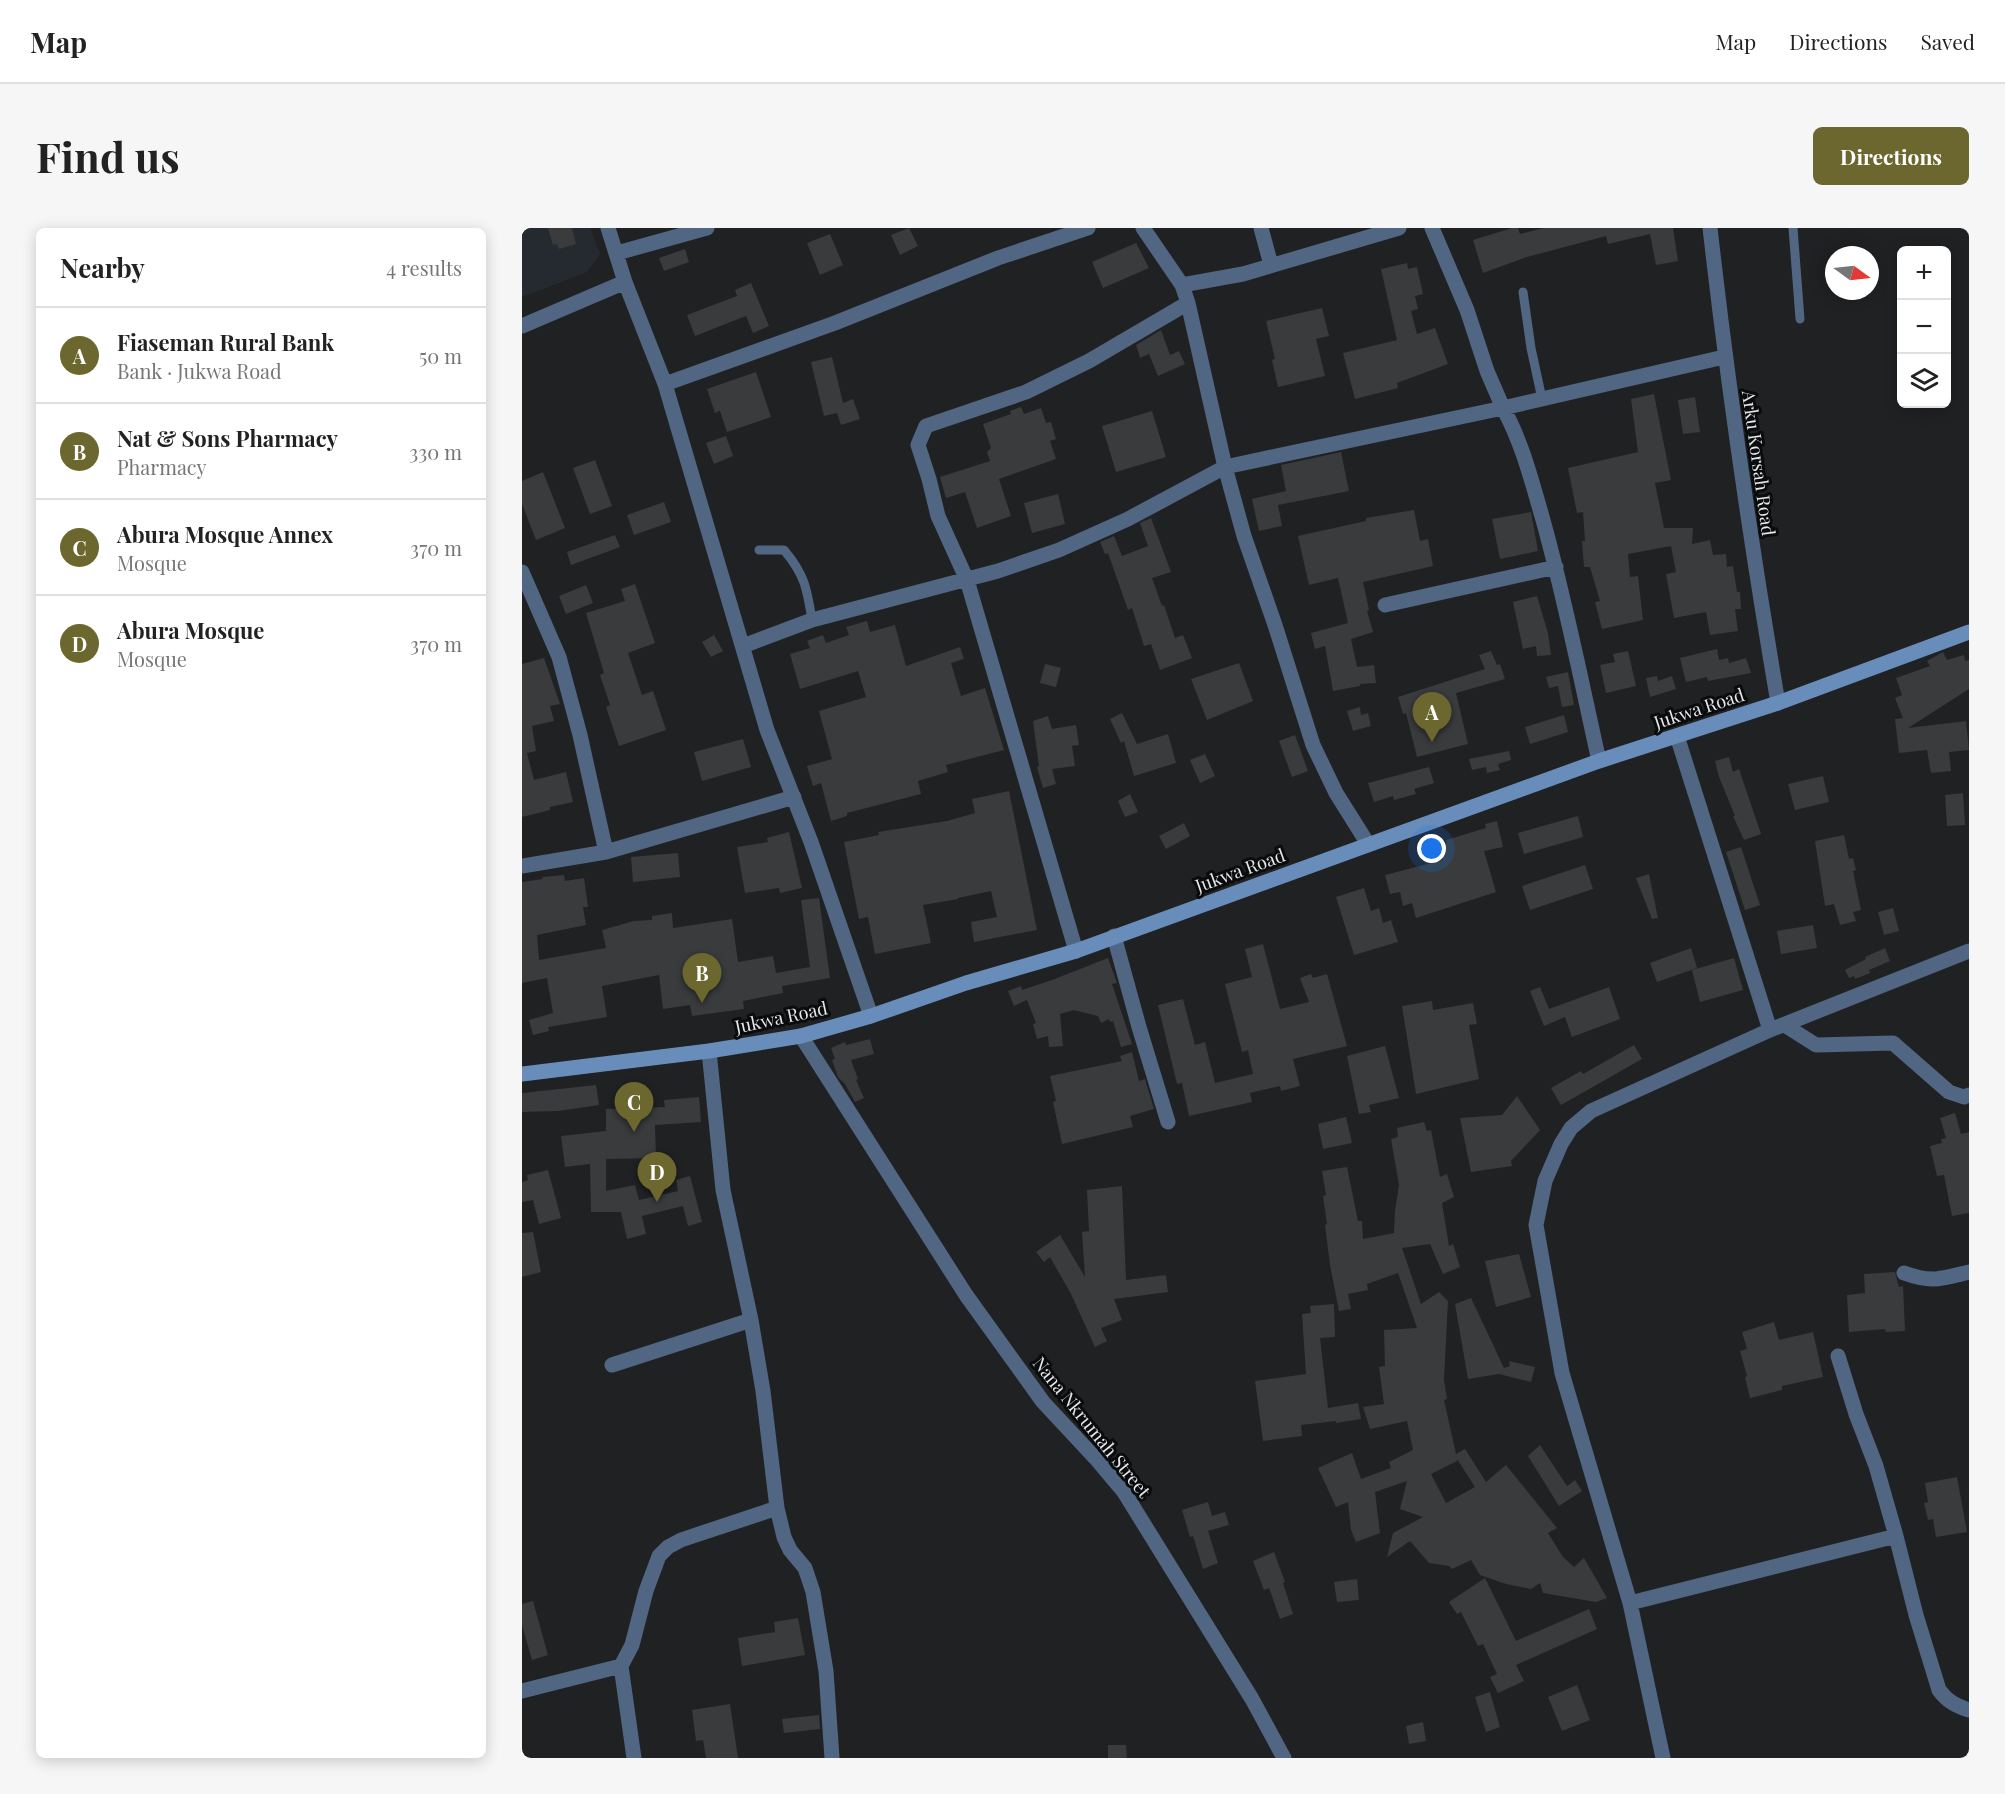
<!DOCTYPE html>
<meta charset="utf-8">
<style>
body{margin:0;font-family:"Playfair Display",serif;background:#f6f6f6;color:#222}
.controls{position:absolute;right:18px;top:18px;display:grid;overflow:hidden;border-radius:9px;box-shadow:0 3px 15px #0003}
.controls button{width:54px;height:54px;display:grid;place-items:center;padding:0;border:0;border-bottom:2px solid #e0e0e0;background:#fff;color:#222;font:30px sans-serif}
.compass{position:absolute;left:1303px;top:18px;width:54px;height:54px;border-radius:50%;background:#fff;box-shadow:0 3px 15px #0003;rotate:105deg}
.you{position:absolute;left:910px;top:621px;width:21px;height:21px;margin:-15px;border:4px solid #fff;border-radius:50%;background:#1a73e8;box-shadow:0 0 0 9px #1a73e833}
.badge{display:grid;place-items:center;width:39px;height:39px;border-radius:50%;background:#6b672e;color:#fff;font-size:20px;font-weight:700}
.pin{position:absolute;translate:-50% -50px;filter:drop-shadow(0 2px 3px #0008)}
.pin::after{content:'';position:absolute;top:32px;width:21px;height:18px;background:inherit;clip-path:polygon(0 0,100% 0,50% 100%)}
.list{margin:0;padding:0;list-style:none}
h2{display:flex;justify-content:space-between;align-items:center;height:78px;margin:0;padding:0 24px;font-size:26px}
h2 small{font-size:20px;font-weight:400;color:#767676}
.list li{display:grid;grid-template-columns:39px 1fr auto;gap:18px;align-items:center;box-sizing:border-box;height:96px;padding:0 24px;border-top:2px solid #e0e0e0}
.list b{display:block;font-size:22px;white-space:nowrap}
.list p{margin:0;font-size:20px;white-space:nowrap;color:#767676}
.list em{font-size:20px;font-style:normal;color:#767676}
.icon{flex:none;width:33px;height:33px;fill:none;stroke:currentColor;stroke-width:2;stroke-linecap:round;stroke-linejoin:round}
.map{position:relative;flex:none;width:1447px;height:1530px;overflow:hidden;border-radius:9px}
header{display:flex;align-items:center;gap:36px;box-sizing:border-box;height:84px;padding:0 30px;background:#fff;border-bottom:2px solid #e0e0e0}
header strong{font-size:28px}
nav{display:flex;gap:33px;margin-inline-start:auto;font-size:21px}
.intro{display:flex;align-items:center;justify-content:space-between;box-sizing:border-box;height:144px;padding:0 36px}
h1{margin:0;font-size:42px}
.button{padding:15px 27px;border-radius:9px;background:#6b672e;color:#fff;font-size:21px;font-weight:700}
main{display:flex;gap:36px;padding:0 36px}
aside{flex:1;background:#fff;border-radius:9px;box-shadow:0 3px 15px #0003}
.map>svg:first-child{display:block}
.built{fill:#252a31}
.building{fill:#393b3d;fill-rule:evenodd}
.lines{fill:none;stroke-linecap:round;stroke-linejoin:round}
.service{stroke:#506683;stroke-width:9}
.minor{stroke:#506683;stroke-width:15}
.secondary{stroke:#698dbb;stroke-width:15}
.labels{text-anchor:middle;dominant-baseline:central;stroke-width:6;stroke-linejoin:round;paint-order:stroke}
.street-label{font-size:18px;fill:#e6e7e9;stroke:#0a0b0c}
</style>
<header>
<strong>Map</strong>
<nav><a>Map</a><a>Directions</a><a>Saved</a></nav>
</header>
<div class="intro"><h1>Find us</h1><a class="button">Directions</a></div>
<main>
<aside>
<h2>Nearby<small>4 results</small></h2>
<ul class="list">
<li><span class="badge">A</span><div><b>Fiaseman Rural Bank</b><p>Bank · Jukwa Road</p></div><em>50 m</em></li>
<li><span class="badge">B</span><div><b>Nat &amp; Sons Pharmacy</b><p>Pharmacy</p></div><em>330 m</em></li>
<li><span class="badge">C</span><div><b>Abura Mosque Annex</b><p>Mosque</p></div><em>370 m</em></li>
<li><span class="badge">D</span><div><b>Abura Mosque</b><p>Mosque</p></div><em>370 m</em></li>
</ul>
</aside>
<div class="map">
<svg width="1447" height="1530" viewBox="0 0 1447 1530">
<rect width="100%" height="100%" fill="#202123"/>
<path class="built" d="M0,0H68L78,26L65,44L0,69Z"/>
<path class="building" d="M26,0H50L54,16L37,21L35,16L31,17Z
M387,0L396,18L378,27L369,7Z
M990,0H996L998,6L1022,0H1151L1156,33L1134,37L1128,6L1086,16L1084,8L1005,29L961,45L951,12Z
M308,6L321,37L298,47L285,15Z
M614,15L627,40L581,60L570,34Z
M163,21L167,34L142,43L137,30Z
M885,35L886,41L895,39L901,66L893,68L896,81L889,83L895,106L913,100L926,136L875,155L876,160L833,171L821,125L875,112L859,41Z
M229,55L247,98L231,105L224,88L173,108L165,87L215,68L213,62Z
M800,80L807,108L794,111L803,148L756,159L750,132L753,131L744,93Z
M639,102L648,127L657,123L663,136L636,148L627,126L618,130L614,117Z
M310,129L321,175L331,171L338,191L319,197L315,185L302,188L289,134Z
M234,144L249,189L205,204L198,183L193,185L185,161Z
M1132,166L1149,252L1133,255L1142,300H1171L1170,316L1188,312L1191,327L1204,326L1205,339L1211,338L1215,364H1218L1219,381H1213L1216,403L1188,407L1184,384L1152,390L1144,346L1154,344L1149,318L1106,326L1108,349L1116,348L1121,392L1080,401L1073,374L1078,373L1068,339H1062L1060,313H1063L1061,284L1055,285L1046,240L1116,224L1109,171Z
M1173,169L1178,204L1161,206L1156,172Z
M499,179L502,186L519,180L524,195L529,194L534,211L528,213L534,231L477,251L489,288L455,300L443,264L424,270L418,249L468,233L465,224L469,220L461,196L489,186L488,183Z
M630,183L644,229L594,244L580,198Z
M204,208L211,228L192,236L184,215Z
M819,224L827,263L756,277L760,298L737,303L730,271L764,263L759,237Z
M73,232L90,278L68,286L51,240Z
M21,244L43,300L14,312L0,276V253Z
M536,266L543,296L510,305L502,275Z
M142,274L149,294L112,307L105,287Z
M892,282L898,313L906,311L911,338L841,354L847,382L845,383L851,404L829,411L835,439L852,437L854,455L838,456V458L811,463L803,418L793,421L789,405L826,395L816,350L787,357L776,308L844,293V290Z
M1009,284L1016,323L978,331L970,291Z
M629,290L649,344L630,350L640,378L642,377L653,410L661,407L670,430L638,442L629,416L622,418L610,380L606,382L586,325L583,326L578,314L592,308L600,328L626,318L618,295Z
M93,307L98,319L49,337L45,324Z
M113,356L133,415L106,425L120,467L131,463L144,502L97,518L84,479L88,477L78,447L82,445L64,385L103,373L99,361Z
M64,357L71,375L44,386L37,368Z
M1015,368L1026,405L1029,427L1015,428L1014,418L1001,421L991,374Z
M345,393L348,404L373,397L384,438L438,419L442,431L429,435L439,468L463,460L482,522L424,537L426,544L396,553L399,566L325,585V588L309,593L299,555L291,558L285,538L310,531L297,483L344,469L336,443L278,461L268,426L288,420L285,413L301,407L304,415L327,407L324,399Z
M192,407L201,423L189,429L180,414Z
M1195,421L1197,432L1206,430L1207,435L1224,430L1229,445L1186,453L1185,449L1164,454L1158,430Z
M969,423L975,437L978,436L983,451L934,465L946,516L895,529L884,485L881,486L876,469L963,441L957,427Z
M1106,423L1114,458L1084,465L1078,437L1093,434L1091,426Z
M1421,424L1425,432L1442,427L1443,433L1447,432V461L1386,500L1444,493L1447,522L1427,524L1429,543L1409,545L1405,522L1377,525L1373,491L1381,490L1373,470L1380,467L1374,450L1408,438L1405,433Z
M22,430L38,476L28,478L32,493L10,498L14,523L5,525L12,552L44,544L51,574L28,579V582L0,589V436Z
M717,435L731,473L685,492L669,451Z
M523,436L539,440L534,459L518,455Z
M1046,444L1052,477L1040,479L1036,458L1027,460L1024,449Z
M1135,448L1136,453L1150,448L1154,461L1128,469L1124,450Z
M838,479L839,487L846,485L849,498L831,503L825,483Z
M600,485L615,516L646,506L654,535L612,548L602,513L599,515L588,491Z
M1042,487L1046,504L1008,516L1003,499Z
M526,488L530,501L554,497L557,517L550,518L553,538L530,541L534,556L521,560L515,539L517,538L511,493Z
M773,507L786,543L770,549L757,513Z
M221,511L229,539L180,553L172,524Z
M987,523L989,532L976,536L978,542L965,545L964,539L950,542L947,531Z
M683,526L693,548L678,555L668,532Z
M1207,529L1211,544L1217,541L1239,606L1222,612L1211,588H1213L1197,549L1193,533Z
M907,539L912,555L892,561L894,566L872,572L871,568L852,574L846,555Z
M1301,548L1307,574L1273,582L1266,556Z
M487,563L515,702L452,714L449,694L475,689L469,663L436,670V671L401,677L409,715L353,726L346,689L337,691L322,614L357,607L356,604L425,593L453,585L450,571Z
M1441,565L1443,597L1425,598L1423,567Z
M608,566L616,584L603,589L596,573Z
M1056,588L1061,609L1002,626L996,605Z
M975,593L981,619L962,623L974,664L894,690L890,675L881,678L878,664L868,666L863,647L921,632L917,618L925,615L924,612L964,600L963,596Z
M662,595L668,608L644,621L637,608Z
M267,604L280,660L258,665L257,660L223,665L215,619L246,614L245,610Z
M1322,607L1327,631L1331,630L1334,642L1331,643L1339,682L1331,684L1334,693L1318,697L1312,676L1303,678L1293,613Z
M1219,619L1238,677L1223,682L1204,624Z
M156,625L158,649L111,654L109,629Z
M1063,637L1071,661L1008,682L1000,658Z
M1127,646L1136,690L1130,691L1114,650Z
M42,647L43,653L62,650L66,679H61L64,697L15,707L17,732L84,720L80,702L112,693L130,692V688L150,685L151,700L210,691L216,734L251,728L254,745L288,739L279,672L297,670L308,750L260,758L261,765L221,773L222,781L170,788L168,777L141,781L137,747L80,758L85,789L26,799L27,803L11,807L7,792L31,785L25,750L0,755V654L21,651L20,649Z
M842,660L849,683L857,680L861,695L869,692L876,714L832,727L814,669Z
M1371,680L1377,703L1362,707L1356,684Z
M1291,697L1295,720L1259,726L1255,703Z
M741,716L758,781L787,774L778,750L789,746L791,750L805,746L825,818L771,831L778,858L759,863L758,858L728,865L730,874L667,888L660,855L655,856L636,777L661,771L673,817L683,814L693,855L731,846L726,822L720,824L703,756L730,749L723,721Z
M1169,720L1175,740L1135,754L1128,735Z
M1363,720L1368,733L1347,742L1348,745L1333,751L1332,748L1327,750L1323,742L1344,731L1343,729Z
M586,730L595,755L590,756L610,816L599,819L591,793L588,794L587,791L579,795L576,788L552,782L538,786L541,818L527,819L526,808L515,811L511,796L514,795L505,772L492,778L486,763L499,758L500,762L530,752Z
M1212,730L1221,762L1178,774L1170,742Z
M1018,759L1027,781L1087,759L1098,791L1050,809L1043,789L1022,798L1008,763Z
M910,773L911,782L951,775L955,796L947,797L957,851L894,866L880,778Z
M348,811L352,826L329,832L336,851L334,852L342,870L333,874L323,856L316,849L310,832L313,831L309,820L323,814L324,817Z
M1112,817L1120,831L1039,877L1029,860L1059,843L1061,846Z
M863,818L877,870L847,877L849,884L837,886L825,828Z
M610,824L617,853L623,851L632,881L608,888L611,899L540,916L531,874L534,873L528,848L600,833L598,828Z
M74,857L77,877L36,883L0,884V865Z
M995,868L1018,902L989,933L990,938L949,944L938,890L980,887Z
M177,869L179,894L133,897L134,930L84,931V963L113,957L117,972L156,963L154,952L168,948L180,994L166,998L161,978L120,988L124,1006L105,1011L99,984H69L68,936L43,939L39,908L84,903V881L143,879L142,872Z
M1433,885L1439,906L1447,904V985L1430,988L1422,947L1415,948L1408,918L1420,915L1419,911L1424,910L1418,890Z
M824,889L830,915L801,921L796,896Z
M902,894L905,903L909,902L918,949L925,946L932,969L920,975L927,1018L931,1016L938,1039L921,1046L908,1016L880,1020L899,1076L917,1064L926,1073L922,1152L925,1171L922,1172L934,1226L943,1221L964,1254L984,1237L1035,1300L1026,1305L1041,1329L1052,1339L1062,1330L1085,1370L1074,1374L1021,1365L1018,1355L1009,1361L984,1356L958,1347L949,1332L930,1341L927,1338L907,1335L888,1313L865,1329L871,1305L901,1289L878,1281L885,1253L853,1264L858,1305L834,1314L829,1302L826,1274L814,1279L796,1240L830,1225L839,1251L869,1240L867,1234L891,1222L885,1193L848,1201L841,1179L862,1176L857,1139L863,1138L862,1102L895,1100L876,1045L845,1056L846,1062L826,1066L829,1081L817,1083L808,1037L803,997L805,996L801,968L804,967L800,943L825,939L836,993H840L841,1011L872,1005L873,983L877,957L869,911L876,909L875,900ZM935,1231L953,1259L924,1275L909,1246L935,1233Z
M26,942L39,990L17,996L11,972L0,974V954L6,952L5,947Z
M600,958L604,1052L644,1047L646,1064L592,1071L600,1092L579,1100L585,1113L573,1119L549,1066L528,1029L522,1034L514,1024L538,1007L563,1049L560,1004L567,1003L565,962Z
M11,1004L19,1044L0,1049V1005Z
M997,1026L1009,1069L974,1079L963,1033Z
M1373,1044L1377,1059L1381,1058L1383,1103L1364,1104L1363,1101L1327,1104L1325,1067L1343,1065L1342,1046Z
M949,1070L982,1140L988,1138L987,1133L1013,1139L1009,1154L977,1146L946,1151L933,1076Z
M812,1076L813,1109L798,1110L806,1180L836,1175L839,1191L814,1195V1193L779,1197L780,1208L741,1213L733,1153L784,1146L780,1086L789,1085L788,1078Z
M1252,1094L1257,1112L1291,1104L1301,1149L1260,1158V1162L1228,1170L1223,1149L1225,1148L1218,1123L1225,1121L1220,1104Z
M1018,1217L1045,1258L1053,1252L1060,1263L1037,1278L1006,1228Z
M1435,1249L1445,1304L1414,1309L1411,1291L1406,1292L1402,1275L1406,1274L1403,1255Z
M686,1274L690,1288L703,1284L707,1297L686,1303L696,1335L681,1341L671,1308L668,1309L660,1282Z
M752,1324L763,1354L761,1355L771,1386L758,1391L747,1360L742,1362L731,1333Z
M963,1350L994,1413L1067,1381L1075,1401L994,1437L1002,1453L976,1465L968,1449L975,1446L961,1416L956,1418L939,1384L935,1386L927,1374Z
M835,1351L837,1372L815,1374L812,1354Z
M11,1373L26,1427L10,1432L0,1397V1376Z
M276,1390L283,1427L220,1438L216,1410L253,1404L252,1394Z
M1055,1457L1068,1492L1040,1503L1026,1469Z
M968,1464L978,1499L964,1504L953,1469Z
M208,1476L216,1530H184L181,1512L174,1513L170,1482Z
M297,1487L298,1501L262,1505L260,1491Z
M901,1494L904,1513L887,1516L884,1498Z
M586,1517H604L605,1530H586Z"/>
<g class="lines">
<path class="service" d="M1271,0L1278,91
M1001,64L1009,120L1020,171
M237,322H262C283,347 285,361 290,392"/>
<path class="minor" d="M86,0L103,54L143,156L245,502L289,614L349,788
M739,0L749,37
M910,0L945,82L965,143L981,180L1202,129
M1188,0C1206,159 1229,317 1256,475
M95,25L185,0
M660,57L721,46L877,0
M0,98L103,54
M143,156L313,95L476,30L566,0
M0,344L37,429L58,507L84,624
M863,377L1034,339
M221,418L290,392L476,343L537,322L606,291L703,239L666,75L660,57L621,0
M1155,508L1248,802
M846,616L814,565L791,517L753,397L722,308L703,239L981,180C1000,214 1010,254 1021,292C1043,371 1059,452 1077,533
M0,638L84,624L272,569
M592,708L617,799L646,894
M554,723L445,352L416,288L407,251L396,217L404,198L504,164L567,133L666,75
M1264,798L1294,817L1371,815L1427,864L1442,869L1447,867
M279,808L444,1067L521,1174L575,1232L602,1264L730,1471L762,1530
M187,823L201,962L229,1092L241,1163L255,1280L262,1309L268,1322L283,1340L291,1364L304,1443L310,1530
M1382,1045C1410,1055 1418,1051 1447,1044
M1316,1128L1334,1186L1354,1238L1374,1308
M90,1137L229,1092
M1108,1375L1374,1308L1394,1387L1417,1462C1425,1473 1434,1478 1447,1482
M99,1438L112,1530
M0,1463L99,1438L110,1417L124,1363L137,1328L146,1319L159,1312L255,1280
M1141,1530L1108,1375L1040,1145L1014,997L1023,953L1039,916L1049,900L1069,883L1248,802L1447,723"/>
<path class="secondary" d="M0,846L187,823L279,808L349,788L444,755L554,723L1077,533L1256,475L1447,404"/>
</g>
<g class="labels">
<g class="street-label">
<text transform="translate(1237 235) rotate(82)">Arku Korsah Road</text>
<text transform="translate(1177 480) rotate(-18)">Jukwa Road</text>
<text transform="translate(718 642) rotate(-20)">Jukwa Road</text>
<text transform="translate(259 789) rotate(-12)">Jukwa Road</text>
<text transform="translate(570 1199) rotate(51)">Nana Nkrumah Street</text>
</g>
</g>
</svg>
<div class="controls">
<button>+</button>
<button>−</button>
<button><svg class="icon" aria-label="layers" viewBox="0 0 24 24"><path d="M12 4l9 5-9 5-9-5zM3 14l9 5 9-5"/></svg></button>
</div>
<svg class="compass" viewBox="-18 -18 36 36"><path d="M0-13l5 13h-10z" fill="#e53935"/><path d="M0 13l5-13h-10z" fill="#767676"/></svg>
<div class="you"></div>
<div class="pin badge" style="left:910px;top:514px">A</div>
<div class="pin badge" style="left:180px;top:775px">B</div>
<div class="pin badge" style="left:112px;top:904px">C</div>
<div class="pin badge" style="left:135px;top:974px">D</div>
</div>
</main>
